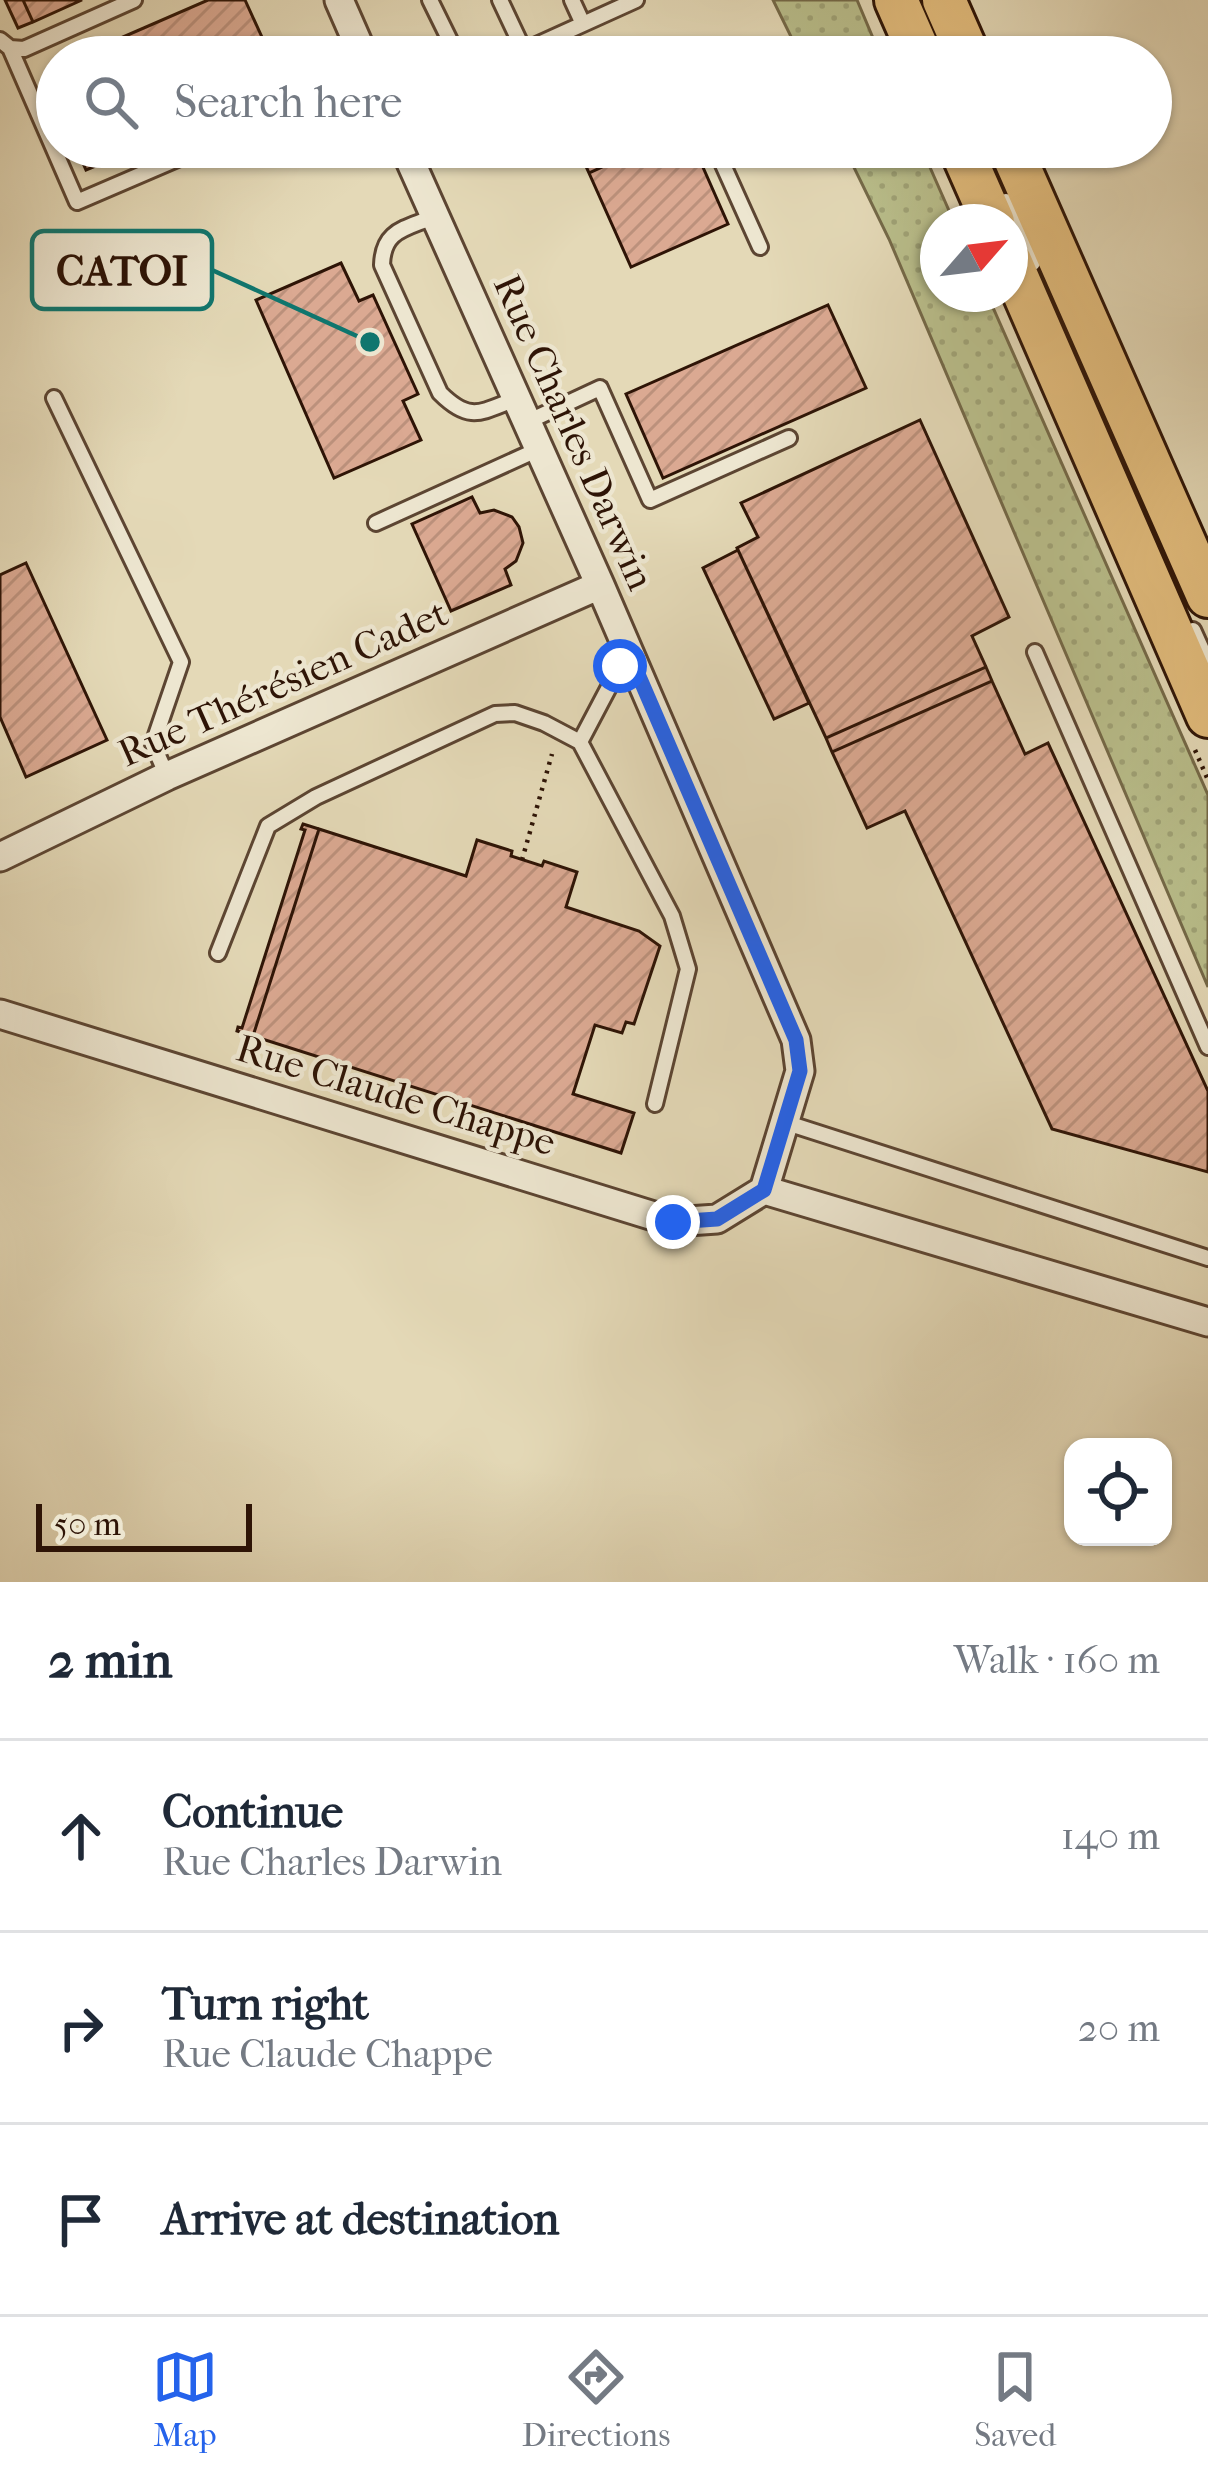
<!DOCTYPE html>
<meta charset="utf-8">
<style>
body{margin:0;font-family:"IM FELL French Canon",serif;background:#f2f2f3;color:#1f2937}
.controls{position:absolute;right:36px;bottom:36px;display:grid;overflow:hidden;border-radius:24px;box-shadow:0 3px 9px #0004}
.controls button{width:108px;height:108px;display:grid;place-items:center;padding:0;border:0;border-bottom:3px solid #e0e1e3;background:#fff;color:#1f2937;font:60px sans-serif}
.compass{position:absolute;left:920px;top:204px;width:108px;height:108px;border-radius:50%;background:#fff;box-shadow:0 3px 9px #0004;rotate:62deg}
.scale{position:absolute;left:36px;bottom:30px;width:216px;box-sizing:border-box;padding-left:12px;border:6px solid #2e1406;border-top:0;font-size:33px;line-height:42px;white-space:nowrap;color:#2e1406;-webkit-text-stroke:9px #ede6d0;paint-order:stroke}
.stop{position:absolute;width:36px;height:36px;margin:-27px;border:9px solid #2563eb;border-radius:50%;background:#fff}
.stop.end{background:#2563eb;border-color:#fff;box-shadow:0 3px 12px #0008}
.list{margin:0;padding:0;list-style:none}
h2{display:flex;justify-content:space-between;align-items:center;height:156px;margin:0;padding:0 48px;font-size:51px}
h2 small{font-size:39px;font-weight:400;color:#747a83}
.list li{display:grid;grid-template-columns:78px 1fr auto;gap:36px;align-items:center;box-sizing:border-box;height:192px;padding:0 48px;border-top:3px solid #e0e1e3}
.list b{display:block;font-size:45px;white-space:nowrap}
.list p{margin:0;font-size:39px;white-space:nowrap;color:#747a83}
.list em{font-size:39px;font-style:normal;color:#747a83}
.icon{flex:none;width:66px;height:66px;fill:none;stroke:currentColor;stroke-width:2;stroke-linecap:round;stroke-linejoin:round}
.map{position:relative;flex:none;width:1208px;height:1582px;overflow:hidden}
.search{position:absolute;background:#fff;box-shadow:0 3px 9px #0004;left:36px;right:36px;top:36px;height:132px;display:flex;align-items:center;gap:30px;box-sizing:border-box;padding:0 42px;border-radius:66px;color:#747a83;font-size:45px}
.sheet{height:732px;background:#fff}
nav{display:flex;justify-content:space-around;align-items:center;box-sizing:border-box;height:168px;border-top:3px solid #e0e1e3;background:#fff;font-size:33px;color:#747a83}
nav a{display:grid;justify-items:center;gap:6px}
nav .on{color:#2563eb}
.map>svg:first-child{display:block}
.green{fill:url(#green-dots);stroke:#746948;stroke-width:3}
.building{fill:url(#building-hatch);stroke:#2e1406;stroke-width:3}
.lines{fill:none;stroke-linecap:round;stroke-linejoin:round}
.lane-casing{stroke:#5c4532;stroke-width:20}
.street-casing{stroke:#5c4532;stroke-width:33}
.primary-casing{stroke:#2e1406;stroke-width:48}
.path{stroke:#2e1406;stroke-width:4.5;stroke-dasharray:3 6;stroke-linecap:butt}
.lane{stroke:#ede6d0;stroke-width:14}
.street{stroke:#ede6d0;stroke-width:27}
.primary{stroke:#e2bc7c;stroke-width:42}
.route{stroke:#2563eb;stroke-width:15}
.labels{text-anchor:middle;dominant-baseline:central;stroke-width:9;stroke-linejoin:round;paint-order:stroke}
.street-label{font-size:39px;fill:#2e1406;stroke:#ede6d0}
.leader{fill:none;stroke:#0f766e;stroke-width:4.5}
.callout-dot{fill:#0f766e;stroke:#ede6d0;stroke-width:4.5}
.callout{fill:#ede6d0;stroke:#0f766e;stroke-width:4.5}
.callout-label{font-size:42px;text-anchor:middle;font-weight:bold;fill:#2e1406}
</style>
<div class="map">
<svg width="1208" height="1582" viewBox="0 0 1208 1582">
<defs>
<pattern id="green-dots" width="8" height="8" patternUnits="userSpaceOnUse" patternTransform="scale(3)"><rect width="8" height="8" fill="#b9be8b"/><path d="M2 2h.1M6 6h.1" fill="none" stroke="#9fa276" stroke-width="1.8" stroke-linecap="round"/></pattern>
<pattern id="building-hatch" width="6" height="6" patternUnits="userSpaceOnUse" patternTransform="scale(3)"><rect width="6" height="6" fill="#dba992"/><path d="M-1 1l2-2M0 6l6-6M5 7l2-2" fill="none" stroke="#bc917c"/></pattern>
</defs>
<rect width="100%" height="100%" fill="#e4d9b7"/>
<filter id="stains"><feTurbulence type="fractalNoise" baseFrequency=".00167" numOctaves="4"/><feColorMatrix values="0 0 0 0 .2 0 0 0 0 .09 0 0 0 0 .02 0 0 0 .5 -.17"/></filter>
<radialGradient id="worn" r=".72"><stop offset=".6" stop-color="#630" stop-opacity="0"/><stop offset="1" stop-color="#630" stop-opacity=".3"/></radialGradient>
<path class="green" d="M773,0H857L881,57H801Z
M844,147H921L954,222H938V294H987L1208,795V987L889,239Z"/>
<path class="building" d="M5,0H23L33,22L18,28Z
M23,0H82L33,22Z
M208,0H245L271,57H77Z
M76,147H141L86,170Z
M577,147H646L589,173Z
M646,147H694L728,224L631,267L589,173Z
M341,263L359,301L373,295L418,394L403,401L421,440L334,478L256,300Z
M828,305L866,388L663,478L626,394Z
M920,420L1009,617L972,636L986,667L826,738L737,548L758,537L741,503Z
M472,497L480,513L494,510L512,517L519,527L523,543L516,561L505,569L511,585L451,611L412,524Z
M738,550L809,703L774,719L703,568Z
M26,563L107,740L26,777L0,717V575Z
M986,667L992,681L832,752L826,738Z
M992,681L1025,754L1048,743L1208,1091V1172L1052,1129L905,811L867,828L832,752Z
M303,824L319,829L253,1036L237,1031L238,1027L242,1028L305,830L301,829Z
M319,829L466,876L477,840L512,851L511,856L542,866L544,861L577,872L566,907L639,931L660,946L634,1024L626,1022L622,1033L595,1025L573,1094L634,1113L621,1153L253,1036Z"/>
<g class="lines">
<defs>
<path id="lane" d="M430,0L458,57
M500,0L524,51
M572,0L583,24
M0,40L10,48L24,49L134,0
M10,48L77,202L205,147
M510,57L636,0
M715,147L760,247
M1006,201L1033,263
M435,216C406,229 383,229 382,265L440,393C470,423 481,412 516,399
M54,398L181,662L153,744L167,776
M527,422L600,388L650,500L789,438
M376,523L539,449
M1193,630L1208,663
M1035,652L1208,1047
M580,742L628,651
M218,953L268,826L316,797L495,714L515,713L544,723L580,742L672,916L688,969L655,1104
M784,1122L1208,1258"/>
<path id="street" d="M339,0L364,57
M404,147L600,585L796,1040L800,1071L764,1190
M0,857L167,776L600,585
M0,1014L673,1222L717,1219L764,1190
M764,1190L1208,1322"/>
<path id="primary" d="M896,0L921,57
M944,0L969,57
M960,147L993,222
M1010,147L1208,596
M1010,261L1208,716"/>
</defs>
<use href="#lane" class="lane-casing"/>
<use href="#street" class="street-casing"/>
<use href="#primary" class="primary-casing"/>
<path class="path" d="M1195,750L1208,780
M522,860L552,754"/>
<use href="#lane" class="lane"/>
<use href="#street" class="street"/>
<use href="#primary" class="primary"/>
</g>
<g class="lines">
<path class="route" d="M620,666L628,651L796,1040L800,1071L764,1190L717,1219L673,1222"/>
</g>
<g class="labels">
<g class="street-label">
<text transform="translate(574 432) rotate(66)">Rue Charles Darwin</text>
<text transform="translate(283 683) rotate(-24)">Rue Thérésien Cadet</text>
<text transform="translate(396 1095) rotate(17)">Rue Claude Chappe</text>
</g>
</g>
<path class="leader" d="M370 342L212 270"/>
<circle class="callout-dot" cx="370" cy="342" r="12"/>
<rect class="callout" x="32" y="231" width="180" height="78" rx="12"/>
<g class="callout-label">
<text x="122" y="285">CATOI</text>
</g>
<rect width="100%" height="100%" filter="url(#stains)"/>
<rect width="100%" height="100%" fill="url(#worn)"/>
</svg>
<div class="controls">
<button><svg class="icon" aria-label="locate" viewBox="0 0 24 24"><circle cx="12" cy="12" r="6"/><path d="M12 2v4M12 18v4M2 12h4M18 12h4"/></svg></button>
</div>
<svg class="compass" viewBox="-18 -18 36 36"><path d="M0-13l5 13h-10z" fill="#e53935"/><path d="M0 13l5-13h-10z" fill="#747a83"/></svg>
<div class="scale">50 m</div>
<div class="stop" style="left:620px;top:666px"></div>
<div class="stop end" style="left:673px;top:1222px"></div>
<div class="search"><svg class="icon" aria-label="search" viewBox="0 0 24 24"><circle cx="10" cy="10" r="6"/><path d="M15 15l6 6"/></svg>Search here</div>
</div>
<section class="sheet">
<h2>2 min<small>Walk · 160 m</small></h2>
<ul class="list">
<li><svg class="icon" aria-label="ahead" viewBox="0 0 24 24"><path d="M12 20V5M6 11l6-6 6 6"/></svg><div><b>Continue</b><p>Rue Charles Darwin</p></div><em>140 m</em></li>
<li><svg class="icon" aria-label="right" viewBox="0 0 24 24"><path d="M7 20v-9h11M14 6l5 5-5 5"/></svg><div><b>Turn right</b><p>Rue Claude Chappe</p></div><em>20 m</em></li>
<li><svg class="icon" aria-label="arrive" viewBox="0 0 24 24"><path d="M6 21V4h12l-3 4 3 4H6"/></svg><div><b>Arrive at destination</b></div></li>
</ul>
</section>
<nav>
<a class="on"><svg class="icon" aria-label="map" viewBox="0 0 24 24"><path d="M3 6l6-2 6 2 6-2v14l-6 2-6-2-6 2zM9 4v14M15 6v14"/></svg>Map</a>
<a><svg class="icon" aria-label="directions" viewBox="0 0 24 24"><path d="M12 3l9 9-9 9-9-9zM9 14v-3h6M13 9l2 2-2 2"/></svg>Directions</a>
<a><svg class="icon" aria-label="saved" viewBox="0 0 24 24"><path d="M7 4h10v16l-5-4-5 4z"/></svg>Saved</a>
</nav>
